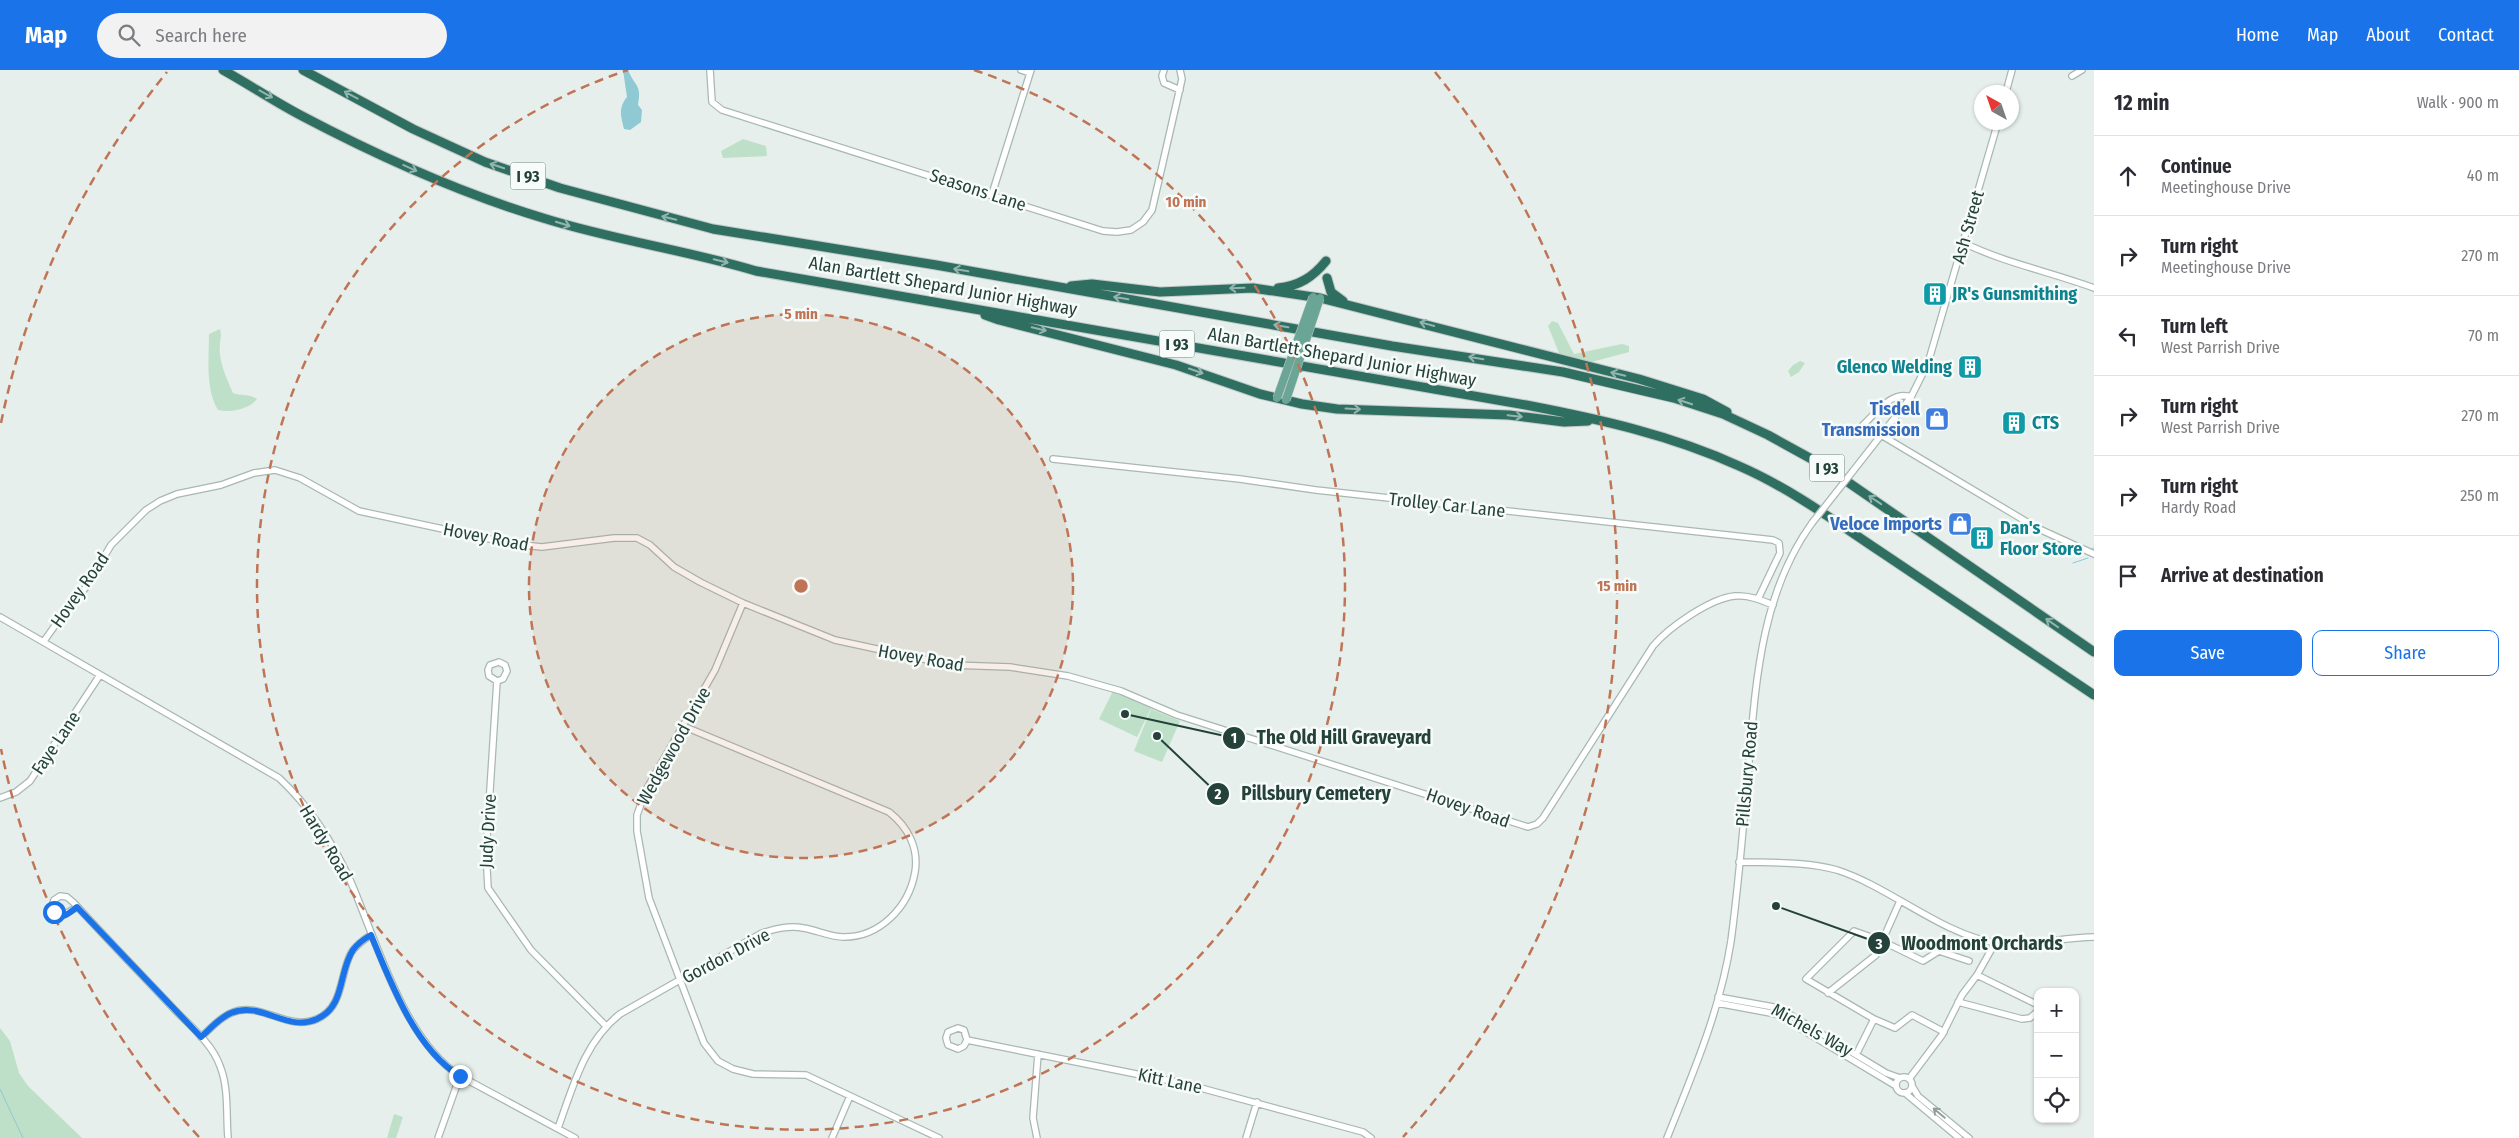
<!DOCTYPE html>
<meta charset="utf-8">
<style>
body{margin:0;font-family:"Fira Sans Condensed",sans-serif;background:#f2f2f3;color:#2b2b33}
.controls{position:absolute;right:15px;bottom:15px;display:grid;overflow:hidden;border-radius:10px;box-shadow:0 1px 4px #0004}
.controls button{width:45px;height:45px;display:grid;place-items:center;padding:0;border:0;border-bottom:1px solid #e1e1e2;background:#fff;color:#2b2b33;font:25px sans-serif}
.compass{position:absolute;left:1974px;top:15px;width:45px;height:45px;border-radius:50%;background:#fff;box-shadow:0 1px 4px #0004;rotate:320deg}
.stop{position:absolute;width:15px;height:15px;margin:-11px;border:4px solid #1a73e8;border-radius:50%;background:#fff}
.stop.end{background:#1a73e8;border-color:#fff;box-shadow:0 1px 5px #0008}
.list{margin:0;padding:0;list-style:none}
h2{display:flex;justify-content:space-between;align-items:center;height:65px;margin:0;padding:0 20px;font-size:21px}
h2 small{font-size:16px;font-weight:400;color:#7c7c81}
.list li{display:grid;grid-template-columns:32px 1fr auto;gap:15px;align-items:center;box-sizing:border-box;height:80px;padding:0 20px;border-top:1px solid #e1e1e2}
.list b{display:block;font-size:19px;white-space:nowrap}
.list p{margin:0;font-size:16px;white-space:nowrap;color:#7c7c81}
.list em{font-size:16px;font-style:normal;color:#7c7c81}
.actions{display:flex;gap:10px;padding:15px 20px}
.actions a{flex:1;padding:11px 0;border:1px solid #1a73e8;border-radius:10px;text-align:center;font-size:18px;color:#1a73e8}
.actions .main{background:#1a73e8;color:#fff}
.icon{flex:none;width:28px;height:28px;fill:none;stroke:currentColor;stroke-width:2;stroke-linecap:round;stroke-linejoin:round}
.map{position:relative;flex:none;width:2094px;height:1068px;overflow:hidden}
header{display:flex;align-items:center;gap:30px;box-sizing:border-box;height:70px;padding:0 25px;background:#1a73e8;color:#fff}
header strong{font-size:24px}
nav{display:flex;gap:28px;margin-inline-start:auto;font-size:18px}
.search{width:350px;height:45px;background:#f2f2f3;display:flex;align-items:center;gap:12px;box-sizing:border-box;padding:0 18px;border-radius:28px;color:#7c7c81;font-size:19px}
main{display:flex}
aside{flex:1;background:#fff}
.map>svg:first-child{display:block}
.green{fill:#bfe0c8}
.water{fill:#8ec9d4}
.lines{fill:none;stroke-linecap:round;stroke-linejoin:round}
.stream{stroke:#8ec9d4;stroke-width:1}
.minor-casing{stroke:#a8b8b2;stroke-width:8}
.highway-casing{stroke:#c2cac8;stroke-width:11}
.minor{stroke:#fff;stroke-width:5.5}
.highway{stroke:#2f6f62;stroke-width:9}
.minor-bridge-casing{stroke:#a8b8b2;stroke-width:8;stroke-linecap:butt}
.major-bridge-casing{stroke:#c2cac8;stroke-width:9;stroke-linecap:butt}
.minor-bridge{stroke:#fff;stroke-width:5.5}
.major-bridge{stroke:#6aa596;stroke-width:8}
.oneway{stroke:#93b5ae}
.oneway2{stroke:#92a09c}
.route{stroke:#1a73e8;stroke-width:6}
.ring{fill:none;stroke:#c07456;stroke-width:2.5;stroke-dasharray:9 6}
.labels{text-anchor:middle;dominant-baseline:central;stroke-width:5;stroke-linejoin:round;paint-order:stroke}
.shield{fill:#f7fbf9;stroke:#637a73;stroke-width:1}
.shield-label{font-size:16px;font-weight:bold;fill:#24423a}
.street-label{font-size:18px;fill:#24423a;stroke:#f7fbf9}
.culture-label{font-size:18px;font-weight:bold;fill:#0d838f;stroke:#f7fbf9;text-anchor:start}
.shop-label{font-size:18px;font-weight:bold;fill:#366cbe;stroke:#f7fbf9;text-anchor:end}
.centre{fill:#c07456;stroke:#f7fbf9;stroke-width:2.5}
.ring-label{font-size:15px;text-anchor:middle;font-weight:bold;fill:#c07456;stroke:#f7fbf9;stroke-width:5;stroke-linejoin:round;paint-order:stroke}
.leader{fill:none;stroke:#24423a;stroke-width:2}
.callout-dot{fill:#24423a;stroke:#f7fbf9;stroke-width:2}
.mark-label{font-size:15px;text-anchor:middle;font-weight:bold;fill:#fff}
.callout-label{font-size:19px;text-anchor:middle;font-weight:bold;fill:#24423a;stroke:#f7fbf9;stroke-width:5;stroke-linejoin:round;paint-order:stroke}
</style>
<header>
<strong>Map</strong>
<div class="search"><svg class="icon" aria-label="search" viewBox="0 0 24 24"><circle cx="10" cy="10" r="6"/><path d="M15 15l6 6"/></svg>Search here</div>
<nav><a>Home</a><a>Map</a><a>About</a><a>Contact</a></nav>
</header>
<main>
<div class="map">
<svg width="2094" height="1068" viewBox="0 0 2094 1068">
<rect width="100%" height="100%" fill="#e6efeb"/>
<path class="green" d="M743,69L766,76L767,86L723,88L721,81Z
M1552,251L1558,253L1574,284L1622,274L1629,276V282L1569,298L1563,293L1548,256Z
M220,259C222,267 220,268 220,275C218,291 227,309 233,323C242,326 250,324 257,329C249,339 231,343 218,340C205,319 209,288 209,264Z
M1800,291L1805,293L1799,302L1791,307L1788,301L1793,295Z
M1113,621L1151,638L1137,667L1099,649Z
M1151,639L1180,651L1162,692L1134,681Z
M0,958L10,971L19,1003L28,1016L82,1068H0Z
M394,1044L403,1047L396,1068H387Z"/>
<path class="water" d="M623,0H628C635,17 642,14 638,35L642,40L641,52L630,60L624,59C621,46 618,38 627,27Z"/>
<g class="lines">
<path class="stream" d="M2092,479L2094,478
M2073,493L2088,488
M0,1019L23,1068"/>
<defs>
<path id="minor" d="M710,0L712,32L722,40L1103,161L1117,162L1131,160L1143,152L1152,140L1182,9L1180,0
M1021,0L1030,3
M1164,0L1162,6L1164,13L1180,20
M2072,6L2082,0
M2006,22L2012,0
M992,124L1031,0
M1964,173C2005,193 2051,202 2094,218
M1863,355C1876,343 1892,320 1911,327
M1881,365L2037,458L2094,484
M1053,389L1240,409L1316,420L1773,470L1779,473L1780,483L1758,529
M1853,401L1911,327L1928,293L1998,52
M743,533L715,600L646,720L637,745V761L649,828L704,973L718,991L733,999L753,1004L806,1005L939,1068
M0,547L279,708C309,736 333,773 350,810C376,869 403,970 460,1006L575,1068
M44,571L66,540L87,516L111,475L146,440L160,431L177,424L221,415L254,403L275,400L300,408L359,441L513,474L542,477L614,468H637L650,475L674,497L700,512L743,533L835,570L951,595L1010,597L1068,606L1121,621L1177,645L1528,757L1537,754L1543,748L1653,576C1669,557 1711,528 1735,526C1749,525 1761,530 1773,535
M497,611L489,606L488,600L490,595L499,592L505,595L507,601L503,609L497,611L486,782L488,818L531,880L606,956
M0,728L16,722L30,711L100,605
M1739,792C1770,793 1806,791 1837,800C1890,817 1941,864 1996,873C2028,878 2061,867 2094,867
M77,837L62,846L56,844L52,836L54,830L60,826L67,827L74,833C106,868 139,902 172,937C188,954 212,973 220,996C229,1018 226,1045 228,1068
M1977,905L2038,935
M1828,923L1876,885L1900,831
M1718,927L1779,938L1886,1003L1900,1008
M1958,932L2022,949L2030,948L2038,941
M1717,933L1776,944L1896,1016
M1944,962L1912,945L1895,958L1874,949L1806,909L1854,861L1882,871L1923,891L1939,881L1969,891
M201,967C210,959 219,948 231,943C261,930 287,962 317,949C344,937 339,906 351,883C356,875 363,870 371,865
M967,970L964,976L958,979L948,975L946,968L948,962L958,958L964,960L967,970L1186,1014L1363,1062L1371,1068
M1858,981L1874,949
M1896 1015a8 8 0 1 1 16 0a8 8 0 1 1-16 0Z
M1909,1009L1942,965L1962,925L1977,905L1995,873
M1912,1016L1918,1026L1969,1068
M1905,1023L1959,1068
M558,1058C573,1017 584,972 620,944L762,863C775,859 789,855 803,858C817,860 830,867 844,867C880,867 909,837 915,802C919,778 908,757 889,742L683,656
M438,1068L460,1006
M832,1068L850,1026
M1037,1068L1033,1048L1038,984
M1246,1068L1257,1032
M1667,1068C1693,1003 1720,941 1731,871C1739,811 1744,751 1749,691C1756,608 1762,522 1812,453"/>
<path id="highway" d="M223,0C250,15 275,32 302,46C378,86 460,123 543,148C613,170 686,180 756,201L1526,335C1599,349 1671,365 1739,396C1792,419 1837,453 1884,484C1954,531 2024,578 2094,625
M303,0L413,59L485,92L560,118L713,159L936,195L1392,276L1563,302L1674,328L1723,344L1768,365L1826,397L2094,582
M1327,208L1331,222L1343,231
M1071,216L1092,214L1160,222L1253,218L1320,228L1639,309L1703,329L1727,342
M1278,218C1299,216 1313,207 1326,191
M985,245L999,250L1176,295L1260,324L1302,334L1337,339L1509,345L1564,352L1588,351"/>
</defs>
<use href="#minor" class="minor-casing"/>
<use href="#highway" class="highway-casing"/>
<use href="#minor" class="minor"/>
<use href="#highway" class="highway"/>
<defs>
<path id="minor-bridge" d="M1812,453L1853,401"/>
<path id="major-bridge" d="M1277,328L1313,227
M1286,330L1320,228"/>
</defs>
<use href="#minor-bridge" class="minor-bridge-casing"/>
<use href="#major-bridge" class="major-bridge-casing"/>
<use href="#minor-bridge" class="minor-bridge"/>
<use href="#major-bridge" class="major-bridge"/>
</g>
<defs><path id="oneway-shaft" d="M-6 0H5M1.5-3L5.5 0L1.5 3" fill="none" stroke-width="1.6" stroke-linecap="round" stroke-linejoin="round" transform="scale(1.25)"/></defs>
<g class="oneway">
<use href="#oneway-shaft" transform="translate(266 24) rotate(29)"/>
<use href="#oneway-shaft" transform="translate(351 25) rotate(-152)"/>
<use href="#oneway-shaft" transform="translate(497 96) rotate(-162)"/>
<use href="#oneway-shaft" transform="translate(410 98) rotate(24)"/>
<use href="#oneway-shaft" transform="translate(669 148) rotate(-166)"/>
<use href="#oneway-shaft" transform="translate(563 154) rotate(17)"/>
<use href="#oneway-shaft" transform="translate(721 191) rotate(13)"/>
<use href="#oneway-shaft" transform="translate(961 200) rotate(-170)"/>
<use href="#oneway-shaft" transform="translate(1237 218) rotate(178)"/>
<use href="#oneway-shaft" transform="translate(1121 228) rotate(-170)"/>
<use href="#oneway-shaft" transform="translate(1427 254) rotate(-165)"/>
<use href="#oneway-shaft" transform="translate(1281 256) rotate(-170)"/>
<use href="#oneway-shaft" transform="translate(1039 259) rotate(13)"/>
<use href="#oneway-shaft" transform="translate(1476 288) rotate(-171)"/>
<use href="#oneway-shaft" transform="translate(1196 301) rotate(19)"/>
<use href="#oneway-shaft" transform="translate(1618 304) rotate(-166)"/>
<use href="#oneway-shaft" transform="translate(1685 332) rotate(-162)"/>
<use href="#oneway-shaft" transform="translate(1353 339) rotate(3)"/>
<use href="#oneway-shaft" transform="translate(1515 346) rotate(6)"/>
<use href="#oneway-shaft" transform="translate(1875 430) rotate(-146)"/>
<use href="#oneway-shaft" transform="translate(2052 553) rotate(-145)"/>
</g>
<use class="oneway2" href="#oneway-shaft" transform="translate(1939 1043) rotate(-140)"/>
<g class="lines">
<path class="route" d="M54,842C63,850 69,843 77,837L201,967C210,959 219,948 231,943C261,930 287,963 317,949C346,936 338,902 353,880C358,873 364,869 371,865C390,911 415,979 460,1006"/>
</g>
<circle cx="801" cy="516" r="272" fill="#c07456" fill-opacity=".12"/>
<g class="ring">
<circle cx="801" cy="516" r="272"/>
<path d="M974 0A544 544 0 1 1 628 0"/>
<path d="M199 1067A816 816 0 0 1 1 679M1 353A816 816 0 0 1 167 2M1435 2A816 816 0 0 1 1403 1067"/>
</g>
<defs>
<symbol id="building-square" viewBox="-11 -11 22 22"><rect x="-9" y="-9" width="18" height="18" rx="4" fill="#0f9aa8" stroke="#f7fbf9"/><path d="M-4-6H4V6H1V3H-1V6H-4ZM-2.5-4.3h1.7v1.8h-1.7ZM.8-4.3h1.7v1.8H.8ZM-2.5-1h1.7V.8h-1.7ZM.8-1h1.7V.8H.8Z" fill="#fff"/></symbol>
<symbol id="shop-square" viewBox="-11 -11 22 22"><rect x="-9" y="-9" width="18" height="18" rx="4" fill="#3f7fe0" stroke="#f7fbf9"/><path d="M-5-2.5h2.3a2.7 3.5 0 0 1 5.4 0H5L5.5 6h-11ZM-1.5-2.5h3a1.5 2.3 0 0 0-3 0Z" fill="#fff"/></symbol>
</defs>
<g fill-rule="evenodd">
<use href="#building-square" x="1921" y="210" width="28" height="28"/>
<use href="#building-square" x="1956" y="283" width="28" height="28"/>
<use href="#shop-square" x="1923" y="335" width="28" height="28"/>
<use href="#building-square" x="2000" y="339" width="28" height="28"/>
<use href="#shop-square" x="1946" y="440" width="28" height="28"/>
<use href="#building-square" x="1968" y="454" width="28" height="28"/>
</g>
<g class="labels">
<g class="shield">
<rect x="510.5" y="92.5" width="35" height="27" rx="4"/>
<rect x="1159.5" y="260.5" width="35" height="27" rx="4"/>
<rect x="1809.5" y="384.5" width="35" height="27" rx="4"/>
</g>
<g class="shield-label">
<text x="528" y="106">I 93</text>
<text x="1177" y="274">I 93</text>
<text x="1827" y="398">I 93</text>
</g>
<g class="street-label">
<text transform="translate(978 120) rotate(18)">Seasons Lane</text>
<text transform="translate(1968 157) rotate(-74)">Ash Street</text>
<text transform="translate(943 216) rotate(10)">Alan Bartlett Shepard Junior Highway</text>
<text transform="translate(1342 287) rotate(10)">Alan Bartlett Shepard Junior Highway</text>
<text transform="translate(1447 435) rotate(6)">Trolley Car Lane</text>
<text transform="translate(486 467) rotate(11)">Hovey Road</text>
<text transform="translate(80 520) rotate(-55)">Hovey Road</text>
<text transform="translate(921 588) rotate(10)">Hovey Road</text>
<text transform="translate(56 673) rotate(-56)">Faye Lane</text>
<text transform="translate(674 676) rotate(-61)">Wedgewood Drive</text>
<text transform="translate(1747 704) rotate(-85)">Pillsbury Road</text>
<text transform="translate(1468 738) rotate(19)">Hovey Road</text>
<text transform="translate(488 761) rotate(-87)">Judy Drive</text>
<text transform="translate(326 773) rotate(59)">Hardy Road</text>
<text transform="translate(726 886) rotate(-28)">Gordon Drive</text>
<text transform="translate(1812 960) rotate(29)">Michels Way</text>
<text transform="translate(1170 1011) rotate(12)">Kitt Lane</text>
</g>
<g class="culture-label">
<text x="1952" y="224">JR's Gunsmithing</text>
<text x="1952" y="297" text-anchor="end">Glenco Welding</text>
<text x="2032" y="353">CTS</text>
<text x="2000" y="458">Dan's<tspan x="2000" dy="21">Floor Store</tspan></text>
</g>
<g class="shop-label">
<text x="1920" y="339">Tisdell<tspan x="1920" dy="21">Transmission</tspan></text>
<text x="1942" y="454">Veloce Imports</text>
</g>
</g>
<circle cx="801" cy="516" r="8" class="centre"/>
<g class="ring-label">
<text x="1186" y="137">10 min</text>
<text x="801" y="249">5 min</text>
<text x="1617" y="521">15 min</text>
</g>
<path class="leader" d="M1125 644L1234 668M1157 666L1218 724M1776 836L1879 873"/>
<g class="callout-dot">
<circle cx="1125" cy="644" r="5"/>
<circle cx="1157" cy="666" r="5"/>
<circle cx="1776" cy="836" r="5"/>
<circle cx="1234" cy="668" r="12"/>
<circle cx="1218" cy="724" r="12"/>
<circle cx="1879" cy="873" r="12"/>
</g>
<g class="mark-label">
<text x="1234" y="673">1</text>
<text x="1218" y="729">2</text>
<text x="1879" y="879">3</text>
</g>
<g class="callout-label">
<text x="1344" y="674">The Old Hill Graveyard</text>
<text x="1316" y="730">Pillsbury Cemetery</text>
<text x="1982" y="880">Woodmont Orchards</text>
</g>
</svg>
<div class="controls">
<button>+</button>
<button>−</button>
<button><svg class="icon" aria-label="locate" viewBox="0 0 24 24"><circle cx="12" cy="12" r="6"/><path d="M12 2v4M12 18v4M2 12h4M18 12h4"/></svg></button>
</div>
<svg class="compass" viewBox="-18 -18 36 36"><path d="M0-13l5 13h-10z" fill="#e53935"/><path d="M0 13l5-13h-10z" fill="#7c7c81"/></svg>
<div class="stop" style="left:54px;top:842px"></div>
<div class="stop end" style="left:460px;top:1006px"></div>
</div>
<aside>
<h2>12 min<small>Walk · 900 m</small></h2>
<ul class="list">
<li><svg class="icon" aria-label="ahead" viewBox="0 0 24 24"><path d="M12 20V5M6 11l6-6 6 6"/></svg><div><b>Continue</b><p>Meetinghouse Drive</p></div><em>40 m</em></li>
<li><svg class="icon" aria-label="right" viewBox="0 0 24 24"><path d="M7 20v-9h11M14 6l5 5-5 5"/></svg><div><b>Turn right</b><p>Meetinghouse Drive</p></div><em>270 m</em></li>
<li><svg class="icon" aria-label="left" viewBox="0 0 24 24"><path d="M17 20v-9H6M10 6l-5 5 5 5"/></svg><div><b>Turn left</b><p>West Parrish Drive</p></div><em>70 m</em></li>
<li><svg class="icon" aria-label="right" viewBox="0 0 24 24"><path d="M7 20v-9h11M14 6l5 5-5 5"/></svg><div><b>Turn right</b><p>West Parrish Drive</p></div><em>270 m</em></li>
<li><svg class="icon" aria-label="right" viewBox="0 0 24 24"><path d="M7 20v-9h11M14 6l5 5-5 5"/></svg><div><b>Turn right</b><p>Hardy Road</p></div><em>250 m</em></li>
<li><svg class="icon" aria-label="arrive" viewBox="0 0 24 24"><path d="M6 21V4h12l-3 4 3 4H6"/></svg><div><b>Arrive at destination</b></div></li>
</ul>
<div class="actions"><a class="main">Save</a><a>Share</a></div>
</aside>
</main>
